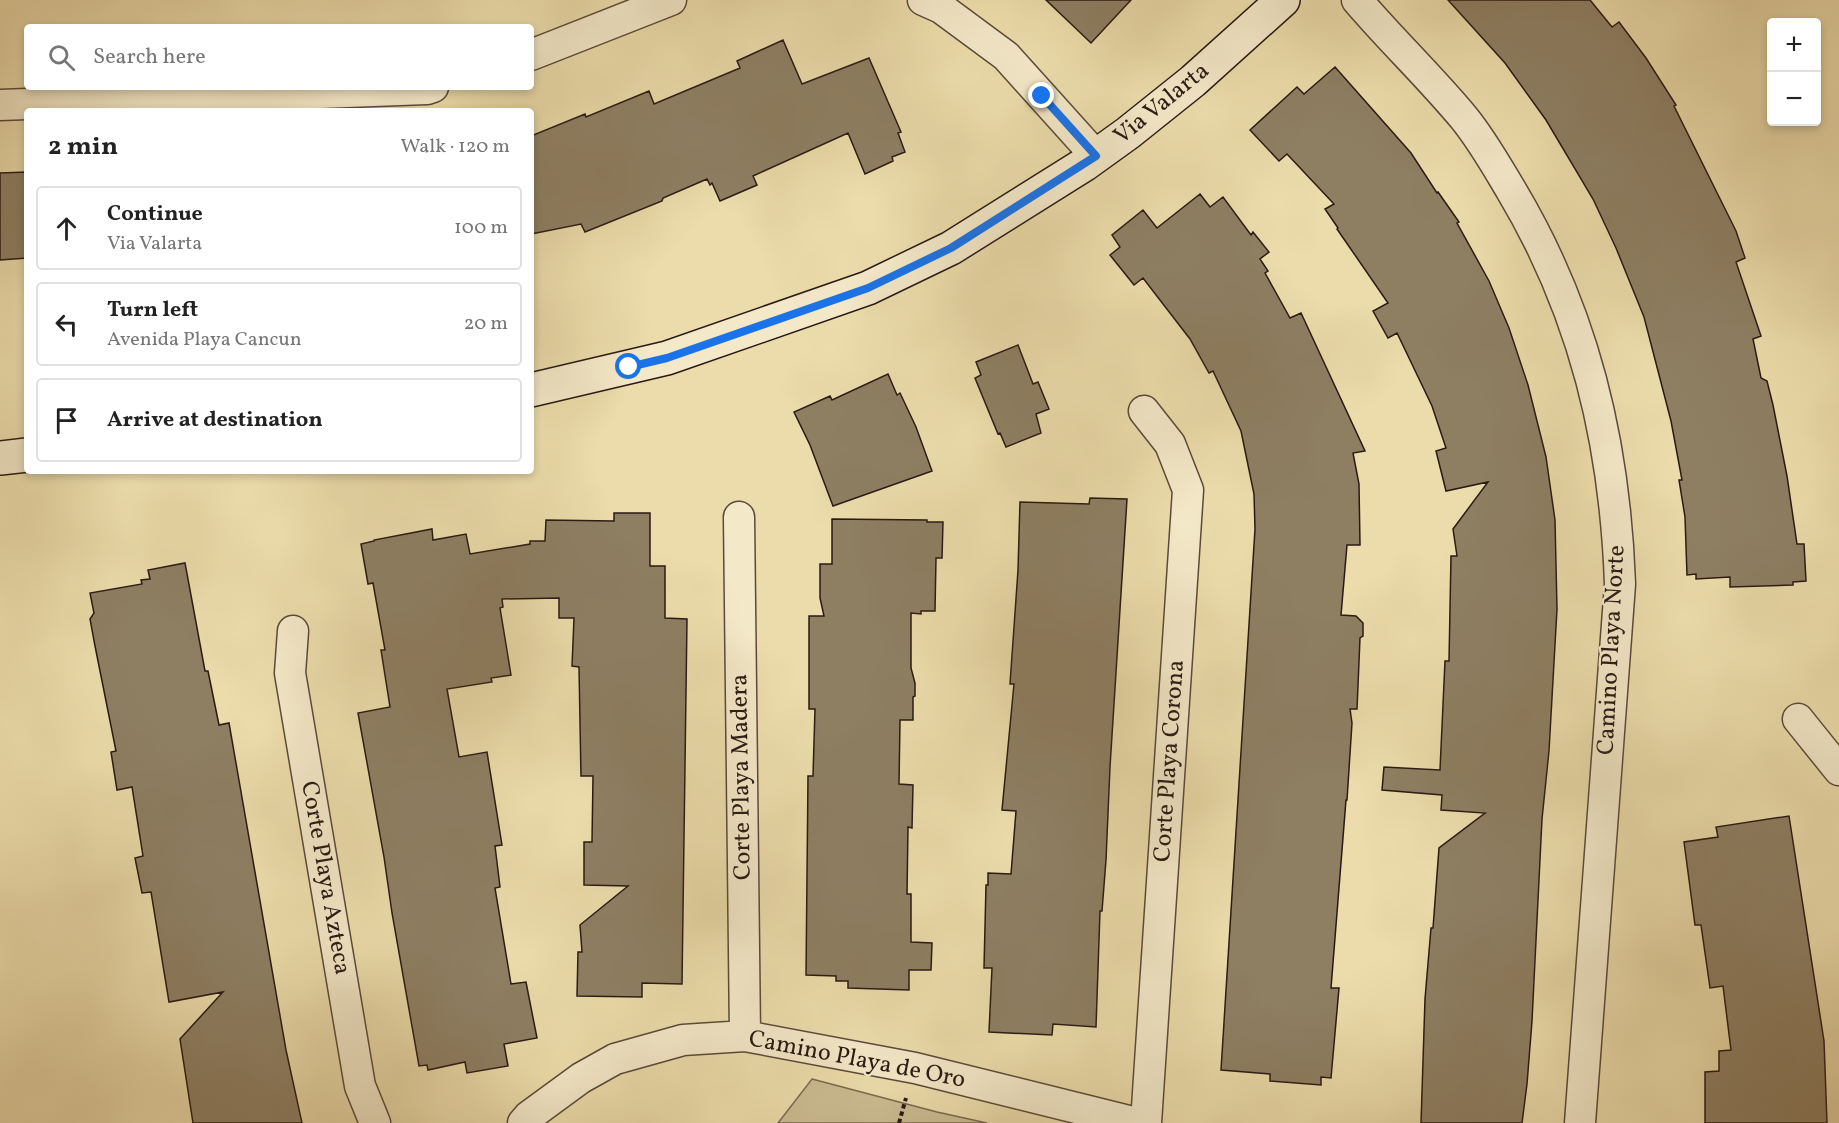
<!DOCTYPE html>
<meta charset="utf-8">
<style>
body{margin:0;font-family:Vollkorn,serif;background:#f2f2f2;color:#222}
.controls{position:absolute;right:18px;top:18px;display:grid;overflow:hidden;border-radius:6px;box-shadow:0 3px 9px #0003}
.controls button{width:54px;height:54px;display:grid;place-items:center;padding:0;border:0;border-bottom:2px solid #e0e0e0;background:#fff;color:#222;font:30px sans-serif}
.stop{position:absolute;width:18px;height:18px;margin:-14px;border:4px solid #1a73e8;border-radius:50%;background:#fff}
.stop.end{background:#1a73e8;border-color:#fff;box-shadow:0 2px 6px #0008}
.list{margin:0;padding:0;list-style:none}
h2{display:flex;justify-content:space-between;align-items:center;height:78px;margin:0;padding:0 24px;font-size:26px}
h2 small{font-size:20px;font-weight:400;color:#767676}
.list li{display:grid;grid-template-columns:39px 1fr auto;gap:18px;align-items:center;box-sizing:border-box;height:84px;margin:0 12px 12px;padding:0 12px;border:2px solid #e0e0e0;border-radius:6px}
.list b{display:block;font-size:22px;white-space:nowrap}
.list p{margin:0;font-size:20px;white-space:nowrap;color:#767676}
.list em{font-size:20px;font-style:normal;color:#767676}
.icon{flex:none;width:33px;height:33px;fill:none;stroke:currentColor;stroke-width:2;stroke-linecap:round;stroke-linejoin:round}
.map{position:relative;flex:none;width:1839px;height:1123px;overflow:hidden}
.search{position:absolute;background:#fff;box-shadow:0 3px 9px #0003;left:24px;top:24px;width:510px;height:66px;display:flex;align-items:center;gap:15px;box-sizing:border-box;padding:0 21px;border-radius:6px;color:#767676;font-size:22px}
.panel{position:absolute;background:#fff;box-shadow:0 3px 9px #0003;left:24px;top:108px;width:510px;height:366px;border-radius:6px}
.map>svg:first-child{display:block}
.green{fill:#cbbb91;stroke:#7a6a52;stroke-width:1.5}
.building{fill:#8e7f63;stroke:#291a14;stroke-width:1.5}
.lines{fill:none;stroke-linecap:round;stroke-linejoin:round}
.minor-casing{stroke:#5a4a3a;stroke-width:33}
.secondary-casing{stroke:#291a14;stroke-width:36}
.path{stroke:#291a14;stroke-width:4;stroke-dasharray:4.5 3;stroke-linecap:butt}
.minor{stroke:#f3e8c8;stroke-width:30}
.secondary{stroke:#f3e8c8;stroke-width:33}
.route{stroke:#1a73e8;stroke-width:8}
.labels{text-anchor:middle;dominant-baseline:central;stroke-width:4.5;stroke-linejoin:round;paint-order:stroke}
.street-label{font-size:24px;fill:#291a14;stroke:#f3e8c8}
</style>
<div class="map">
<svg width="1839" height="1123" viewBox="0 0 1839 1123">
<rect width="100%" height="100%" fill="#ecdcab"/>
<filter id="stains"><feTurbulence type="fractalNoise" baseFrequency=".00333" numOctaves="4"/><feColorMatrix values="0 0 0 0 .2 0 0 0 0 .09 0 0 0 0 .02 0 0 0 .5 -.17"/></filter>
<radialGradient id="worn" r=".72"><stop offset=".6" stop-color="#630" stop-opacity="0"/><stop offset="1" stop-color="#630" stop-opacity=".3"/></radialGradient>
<path class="green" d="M812,1079L937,1112L987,1123H778Z"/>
<path class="building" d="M1046,0H1131L1091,43Z
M1448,0H1590L1612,27L1619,22L1646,58L1676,105L1674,106L1736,231L1745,258L1736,262L1761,336L1753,339L1761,378L1767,381L1773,405L1787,476L1797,544H1804L1806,581L1793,582V585L1730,587V577L1696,579V574L1687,575L1685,517L1679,480H1682L1671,421L1644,317L1616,248L1593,199L1546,120L1505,63Z
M783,40L802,84L869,58L901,132L898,133L905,152L892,157L893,161L865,174L848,133L753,176L757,185L720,201L712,183L710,185L707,179L663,198L662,201L585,232L581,224L531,234V136L585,114L586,117L649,91L654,104L740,68L737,61Z
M1335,67L1411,153L1437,193L1438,192L1459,222L1457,223L1489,281L1509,328L1528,385L1546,457L1555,520L1557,609L1549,751L1542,819L1532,1021L1527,1084L1522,1123H1421L1425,999L1431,928H1433L1439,848L1485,813L1441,810L1442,795L1382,790L1384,767L1440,770L1445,661H1449L1451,556H1457L1453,529L1488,482L1446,491L1436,451L1446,448L1432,406L1397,333L1388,338L1373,311L1388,303L1337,229L1338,228L1325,209L1334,204L1287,154L1279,161L1250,130L1297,87L1304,94Z
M27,172V258L0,260V173Z
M1200,194L1210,207L1223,197L1251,235L1253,232L1269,252L1260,259L1268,271L1265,273L1290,318L1301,313L1365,451L1353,453L1359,484L1360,545H1347L1341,615L1356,616L1363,623V636L1360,638L1357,709H1350L1352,723L1347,800H1346L1331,988H1339L1331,1078L1321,1077V1085L1270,1081V1074L1221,1070L1255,529L1254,494L1241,431L1213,371L1209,373L1190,339L1143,278L1134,285L1110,255L1120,247L1112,235L1143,210L1157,228Z
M1018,345L1033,384L1038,382L1049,409L1036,414L1041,433L1006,447L1000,433L998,434L975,378L981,375L976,362Z
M888,374L897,395L900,393L916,427L932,471L833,506L810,445L794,412L830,396L832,400Z
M1090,498L1127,499L1110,767L1106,860L1102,911H1100L1096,1027L1053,1024L1052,1035L989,1032L992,968H984L986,885H988V873L1011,874L1016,811L1002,810L1014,684H1010L1018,570L1020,502L1089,504Z
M614,513H650V566H665V618L687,619L682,984L642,983V997L577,996L578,952H582L580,925L628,886L584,885V842H592L593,776H581L579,667L572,666L574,618H559V598L502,599L503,607L500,608L511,675L491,678L492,682L447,689L459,757L487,752L502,845L495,846L500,887L495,888L511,984L526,982L537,1038L504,1044L508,1066L467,1073L465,1062L428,1070L427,1065L419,1066L392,913L384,857L358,713L390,707L381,650H385L373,583L368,584L361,544L374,541V540L432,529L433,540L466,534L470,554L530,544V541H545L546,520L614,521Z
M832,519L927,520V522H943L942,558H936L935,611H921V614L911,613V668L915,683V696L913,697V720H900L899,784L913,785L912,828L908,827L907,894H911V942L932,943L931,970H909V990L848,988V981H836V976L806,975L808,776H813L815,709H809V616H824L820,598V564H832Z
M185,563L205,671H208L219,725L229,723L286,1050L302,1123H193L180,1039L223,992L169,1002L151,892L142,893L135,858L143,856L132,787L117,790L111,752L116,751L95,646L90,619L94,613L90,593L142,584L141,580L150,579L148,570Z
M1789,816L1824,1041L1827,1123H1705V1072L1719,1071V1051L1731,1050L1723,986L1710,988L1701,925H1695L1684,842L1718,837L1716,827Z"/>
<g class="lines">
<defs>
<path id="minor" d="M923,0L941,8L1006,56L1096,156
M1357,0C1391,40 1430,77 1464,118C1482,140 1496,165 1511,190C1584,312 1615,442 1620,584L1580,1123
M531,55L671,0
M0,105L427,89L433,87
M1144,411L1170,444L1188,490L1146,1123
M739,517L745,1036
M293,631L290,673L360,1086L375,1123
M1798,719L1839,770
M523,1123L529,1116L581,1078L615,1059L683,1040L745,1036L915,1068L1137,1123"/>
<path id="secondary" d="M531,390L667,358L868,288L951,248L1085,164L1128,133L1193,81L1283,0
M0,458L27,455"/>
</defs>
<use href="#minor" class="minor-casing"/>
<use href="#secondary" class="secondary-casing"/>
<path class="path" d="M899,1123L906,1098"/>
<use href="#minor" class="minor"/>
<use href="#secondary" class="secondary"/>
</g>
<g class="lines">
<path class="route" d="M629,367L667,358L868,288L951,248L1096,156L1042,96"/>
</g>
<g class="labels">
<g class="street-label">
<text transform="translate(1162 104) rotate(-39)">Via Valarta</text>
<text transform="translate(1612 650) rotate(-87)">Camino Playa Norte</text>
<text transform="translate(1170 761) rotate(-86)">Corte Playa Corona</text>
<text transform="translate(742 777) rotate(-91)">Corte Playa Madera</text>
<text transform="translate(325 878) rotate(80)">Corte Playa Azteca</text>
<text transform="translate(857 1060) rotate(11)">Camino Playa de Oro</text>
</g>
</g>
<rect width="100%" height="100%" filter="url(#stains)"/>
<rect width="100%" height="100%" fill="url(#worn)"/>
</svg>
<div class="controls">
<button>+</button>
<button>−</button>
</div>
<div class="stop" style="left:629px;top:367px"></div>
<div class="stop end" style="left:1042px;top:96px"></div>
<div class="search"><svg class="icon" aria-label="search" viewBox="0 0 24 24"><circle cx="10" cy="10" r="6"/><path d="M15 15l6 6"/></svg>Search here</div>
<section class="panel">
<h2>2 min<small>Walk · 120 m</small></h2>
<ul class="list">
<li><svg class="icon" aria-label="ahead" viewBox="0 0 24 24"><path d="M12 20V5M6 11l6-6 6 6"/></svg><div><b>Continue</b><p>Via Valarta</p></div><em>100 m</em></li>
<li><svg class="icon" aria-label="left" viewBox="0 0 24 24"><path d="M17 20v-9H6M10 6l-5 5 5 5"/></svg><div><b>Turn left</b><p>Avenida Playa Cancun</p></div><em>20 m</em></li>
<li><svg class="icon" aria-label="arrive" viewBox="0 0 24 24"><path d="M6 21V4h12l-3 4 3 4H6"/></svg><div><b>Arrive at destination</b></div></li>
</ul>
</section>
</div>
